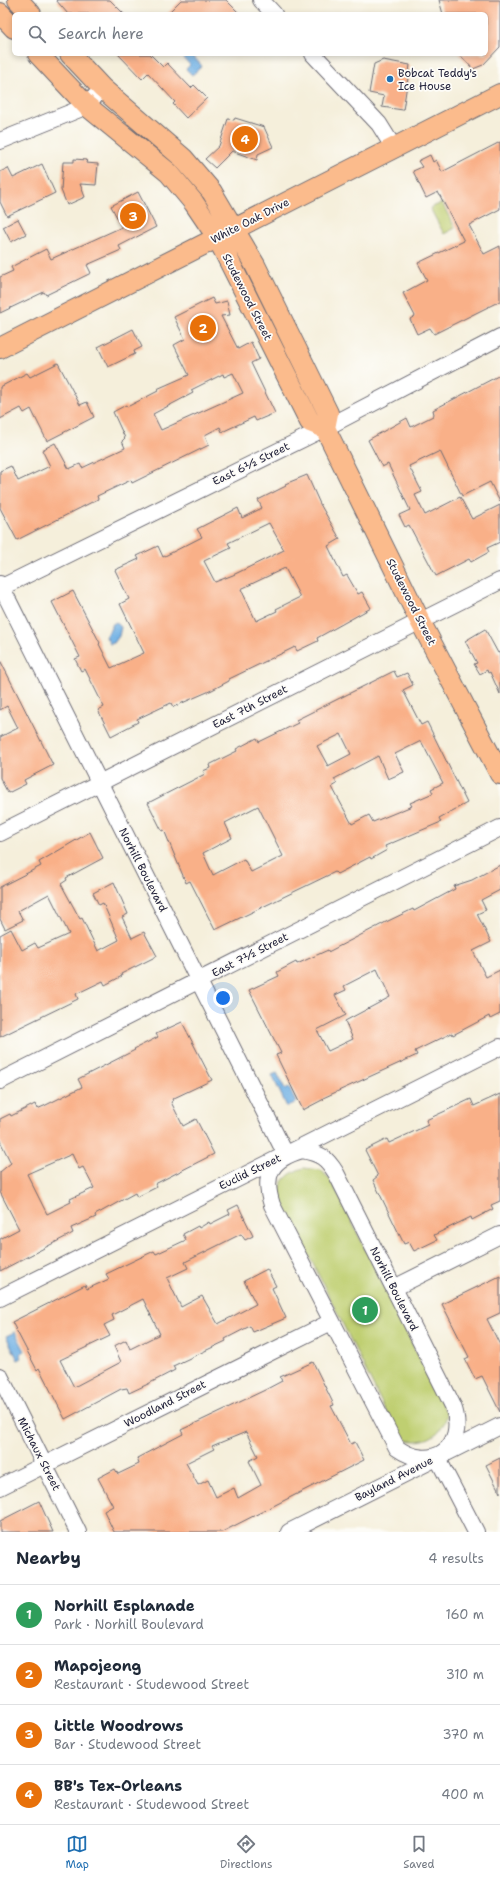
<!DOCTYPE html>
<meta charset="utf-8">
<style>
body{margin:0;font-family:"Shantell Sans",sans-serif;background:#f6f6f7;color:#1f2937}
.you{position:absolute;left:223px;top:998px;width:14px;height:14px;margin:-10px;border:3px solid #fff;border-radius:50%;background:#1a73e8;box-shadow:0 0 0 6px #1a73e833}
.badge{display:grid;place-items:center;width:26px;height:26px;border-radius:50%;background:#1f6fb2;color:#fff;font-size:13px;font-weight:700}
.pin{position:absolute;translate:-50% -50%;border:2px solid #fff;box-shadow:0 1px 4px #0006}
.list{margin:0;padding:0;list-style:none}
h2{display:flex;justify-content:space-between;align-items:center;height:52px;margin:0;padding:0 16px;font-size:17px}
h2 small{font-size:13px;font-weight:400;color:#747a83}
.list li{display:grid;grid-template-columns:26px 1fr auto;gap:12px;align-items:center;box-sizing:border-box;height:60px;padding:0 16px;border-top:1px solid #e0e1e3}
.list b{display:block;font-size:15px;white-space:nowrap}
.list p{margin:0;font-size:13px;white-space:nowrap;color:#747a83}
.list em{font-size:13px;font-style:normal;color:#747a83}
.icon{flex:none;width:22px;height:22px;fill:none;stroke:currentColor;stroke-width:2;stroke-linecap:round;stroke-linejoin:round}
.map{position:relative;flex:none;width:500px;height:1532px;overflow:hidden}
.search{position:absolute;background:#fff;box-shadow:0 2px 6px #0003;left:12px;right:12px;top:12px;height:44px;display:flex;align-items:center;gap:10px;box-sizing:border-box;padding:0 14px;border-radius:6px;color:#747a83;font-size:15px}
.sheet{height:292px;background:#fff}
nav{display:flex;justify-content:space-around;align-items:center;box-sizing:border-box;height:56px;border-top:1px solid #e0e1e3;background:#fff;font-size:11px;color:#747a83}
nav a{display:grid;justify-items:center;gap:2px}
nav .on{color:#1f6fb2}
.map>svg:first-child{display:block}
.green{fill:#bfcf71;stroke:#707856}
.water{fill:#70b0e4;stroke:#496990}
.building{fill:#f9b088;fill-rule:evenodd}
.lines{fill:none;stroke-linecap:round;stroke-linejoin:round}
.minor-casing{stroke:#6c6a73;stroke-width:18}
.major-casing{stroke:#6c6a73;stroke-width:22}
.minor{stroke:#fff;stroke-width:16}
.major{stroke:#fbbb8c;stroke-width:20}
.poi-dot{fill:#1f6fb2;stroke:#fdfcf7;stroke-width:1.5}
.labels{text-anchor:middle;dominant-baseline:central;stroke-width:3.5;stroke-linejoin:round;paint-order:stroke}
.poi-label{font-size:11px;fill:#22223b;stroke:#fdfcf7;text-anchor:start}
.street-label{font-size:11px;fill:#22223b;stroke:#fdfcf7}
</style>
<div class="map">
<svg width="500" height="1532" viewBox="0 0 500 1532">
<rect width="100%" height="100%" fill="#fdfcf7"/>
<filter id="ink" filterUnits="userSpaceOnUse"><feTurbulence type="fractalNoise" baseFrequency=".025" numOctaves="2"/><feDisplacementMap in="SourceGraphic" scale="8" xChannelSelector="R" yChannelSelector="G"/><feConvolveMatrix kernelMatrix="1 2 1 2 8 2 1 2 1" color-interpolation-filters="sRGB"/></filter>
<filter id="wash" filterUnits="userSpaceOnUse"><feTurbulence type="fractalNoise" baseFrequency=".012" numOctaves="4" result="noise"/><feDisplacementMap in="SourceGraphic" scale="16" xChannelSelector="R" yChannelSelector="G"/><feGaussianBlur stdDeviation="0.9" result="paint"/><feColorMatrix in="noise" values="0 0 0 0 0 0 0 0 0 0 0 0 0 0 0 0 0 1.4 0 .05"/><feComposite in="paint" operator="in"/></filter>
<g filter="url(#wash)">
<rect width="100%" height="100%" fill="#f5efdb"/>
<path class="green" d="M442,203L455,228L444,234L430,208Z
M304,1168L321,1170L332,1182L447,1414C443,1438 419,1446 399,1438L281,1199C276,1183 289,1172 304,1168Z"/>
<path class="water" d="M184,54H191L202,66L192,75L186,69L190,65L182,56Z
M116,622L121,627L119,636L114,643L110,644L106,637L111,628V625Z
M277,1073L285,1089L289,1087L296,1102L287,1107L272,1075Z
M15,1332L25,1351L20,1354L22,1358L18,1360L6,1336Z"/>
<g id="blocks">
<path class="building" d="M56,0H110L124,14H68Z
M181,0H226L240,14H167Z
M439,0H500V47L483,65L473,69L459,54H486V14H443Z
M118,54H150L163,67L167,63L191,88L194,85L207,98L186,118L173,104L175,102L148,73L142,79Z
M383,60L410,65L403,110L382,107L384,96L369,93L374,64Z
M235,118L264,127L273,147L258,154L257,160L232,151L215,168L205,159L219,146L228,119L234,120Z
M500,142V209L469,225L484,254L500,246V301L434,334L430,328L417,334L410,319L415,316L403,293L427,280L418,263L464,241L438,192L426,198L413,171L422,167L418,161L430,155L433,162L436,160L442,172Z
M74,159L87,160L86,163L98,164L96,185L80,184L85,197L67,205L61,190L63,162H74Z
M42,164L55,193L7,216L0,202V172L8,168L13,178Z
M138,192L156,227L119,246L121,250L87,265L91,273L46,295L44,292L0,313V277L13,271L11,267L46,249L51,259L122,227L111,206Z
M18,219L26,234L11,242L3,227Z
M212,298L215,304L227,301L230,315L221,316L238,349L251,342L259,359L251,363L275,413L256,421L254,417L222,432L220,427L205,435L209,445L132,483L131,480L97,496L98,499L17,540L0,508V471L11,466L18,481L50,466L42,450L55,443L69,469L80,464L82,468L125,448L122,441L125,438L113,412L126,405L127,407L158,391L157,389L189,375L174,345L185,339L174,317ZM233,373L243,393L161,430L153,414L193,393L191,390L223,374L224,377Z
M133,329L142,347L134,351L135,354L108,367L98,347Z
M58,363L80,405L87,402L94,417L47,441L31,409L24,413L21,408L0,419V387L27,373L30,377Z
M500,375V502L490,482L462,496L440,451L409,466L422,492L415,495L425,515L460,497L472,519L500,505V542L487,548L489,552L471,562L469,559L436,576L409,525L405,527L399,515L410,510L388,464L382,467L368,440L407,418L411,427L433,416L434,414L433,410Z
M307,475L320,504L340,539L328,546L343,577L347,575L358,594L362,592L371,608L317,638L318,641L297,651L295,647L229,679V681L212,690L173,707L171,703L137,719L138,722L111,736L98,710L104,707L85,669L81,671L75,659L80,657L52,602L73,591L100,643L99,644L111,668L144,653L120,604L129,599L115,570L139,559L137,556L158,546L163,557L202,537L197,529L238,508L242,518L262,508L258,500L286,486L285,484ZM269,523L284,550L233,575L215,582L204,561L231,548L228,543ZM285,568L300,597L276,609L277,611L256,621L241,589Z
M485,629L498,653L500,652V694L490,672L488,673L487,670L480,674L474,664L477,663L465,641Z
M0,660L53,765L24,780L26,784L8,793L0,778V737L18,728L7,706L0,710Z
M394,671L397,677L407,673L413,685L403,690L421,725L427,722L467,803L439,818L441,822L385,846L387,850L371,859L370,857L337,874L335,872L215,930L190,881L186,883L164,830L162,831L148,803L205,774L203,771L210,768L209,765L237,751L236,749L257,738L259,742L298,723L296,720ZM341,734L351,754L328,766L317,746ZM421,741L443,783L431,789L433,793L410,803L412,806L373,822L369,815L352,824L332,787L337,784L334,779L378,756L388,779L404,772L395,754ZM258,806L283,856L251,872L244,859L213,875L203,853L232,838L225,823Z
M90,832L103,858L66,878L67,880L61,884L80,919L82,918L98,951L119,940L103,903L99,905L93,893L114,882L128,914L122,917L132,938L144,932L157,956L121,974L122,976L105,985L103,981L76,994L78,999L0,1037V935L11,929L22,950L35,943L38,948L69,934L49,894L18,911L23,920L5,929L0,919V887L41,866L39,862Z
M500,865V890L481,900L486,910L477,914L491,942L473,951L486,977L500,970V1014L490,1019L489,1016L453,1035L452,1033L415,1051L417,1055L323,1098L324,1099L303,1110L276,1055L281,1053L249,990L279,976L277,972L296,962L297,964L328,950V952L386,922L413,909L414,911L455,889L454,886L472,880ZM377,969L390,997L345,1021L353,1039L328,1051L317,1030L346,1015L335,995L346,990L344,986Z
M182,1022L212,1080L172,1099L173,1101L171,1102L183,1126L196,1119L214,1154L155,1184L157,1187L137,1197L135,1193L95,1215L96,1217L71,1228L73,1233L0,1271V1239L19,1229L0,1192V1172L11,1163L0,1141V1119L10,1114L11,1116L35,1104L37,1109L44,1106L82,1087L78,1079L135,1050L134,1049L158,1037L156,1034ZM72,1154L79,1169L83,1167L94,1188L70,1199L71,1202L47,1214L27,1174Z
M500,1094V1201L491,1205L493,1209L472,1220L471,1217L434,1235L437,1240L414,1251L409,1242L404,1244L373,1180L378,1176L365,1150L387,1139L389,1143L428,1125L426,1120L471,1099L474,1106Z
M238,1205L253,1236L245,1240L241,1234L185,1262L188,1268L167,1278L181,1307L202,1296L218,1324L256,1304L244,1281L267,1269L276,1286L272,1288L286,1318L253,1332L250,1326L225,1339L226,1341L173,1366L175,1370L148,1384L129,1393L127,1388L121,1389L65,1419L39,1368L37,1370L12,1322L85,1285L87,1289L109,1279L106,1274L154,1251L156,1254L186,1240L183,1234L198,1226L199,1228L209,1222L210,1224L230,1214L228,1210ZM143,1299L160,1334L130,1349L126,1340L114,1346L121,1362L74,1387L60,1360L110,1336L104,1325L114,1320L112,1315Z
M500,1276V1313L487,1319L500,1345V1412L482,1376L475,1379L465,1359L469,1357L442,1304Z
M313,1362L334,1405L331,1406L351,1444L355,1442L364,1460L222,1532H114L104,1511L113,1506L98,1478L115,1469L118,1474L139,1464L137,1458L183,1434L181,1430L265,1390L282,1381L280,1377ZM246,1432L258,1456L249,1461L261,1485L238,1498L234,1488L216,1497L208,1480L198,1485L186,1463L214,1449L212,1446Z
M500,1458V1493L486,1465Z
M39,1501L53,1532H0V1521Z"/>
</g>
</g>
<g filter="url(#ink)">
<use href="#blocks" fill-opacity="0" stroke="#6c6a73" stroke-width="1"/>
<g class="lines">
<defs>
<path id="minor" d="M261,0L274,14
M313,54L379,124L394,148
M0,141L87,106L102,88
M0,584L286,1155
M0,588L325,428L500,337
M0,833L500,581
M0,1081L500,828
M302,1150C321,1154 326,1157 336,1173L453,1406C468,1447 432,1473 397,1448L272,1205C262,1174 271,1159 302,1150Z
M394,1288L500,1235
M0,1298L500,1047
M0,1376L78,1532
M437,1457L476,1532
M0,1487L331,1322
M289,1532L500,1426"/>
<path id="major" d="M18,0L31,14
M0,13L14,28
M38,54L87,106L169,173L194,203L217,237L310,422L325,428
M70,54L102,88L183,158L212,192L255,265L328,413L325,428L420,621L500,774
M0,348L500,94"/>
</defs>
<use href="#minor" class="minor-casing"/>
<use href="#major" class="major-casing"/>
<use href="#minor" class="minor"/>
<use href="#major" class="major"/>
</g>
</g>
<circle class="poi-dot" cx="390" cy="79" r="4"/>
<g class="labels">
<g class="poi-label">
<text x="398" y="73">Bobcat Teddy's<tspan x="398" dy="13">Ice House</tspan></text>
</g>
<g class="street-label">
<text transform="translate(250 221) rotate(-27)">White Oak Drive</text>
<text transform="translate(247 297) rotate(63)">Studewood Street</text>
<text transform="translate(251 464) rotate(-26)">East 6½ Street</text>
<text transform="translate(411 602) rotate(63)">Studewood Street</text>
<text transform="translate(250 707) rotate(-27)">East 7th Street</text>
<text transform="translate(143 870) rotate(63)">Norhill Boulevard</text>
<text transform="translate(250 955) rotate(-27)">East 7½ Street</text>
<text transform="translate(250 1172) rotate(-26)">Euclid Street</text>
<text transform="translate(394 1289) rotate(63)">Norhill Boulevard</text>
<text transform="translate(165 1404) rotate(-27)">Woodland Street</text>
<text transform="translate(39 1454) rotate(63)">Michaux Street</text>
<text transform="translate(394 1479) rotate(-27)">Bayland Avenue</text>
</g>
</g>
</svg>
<div class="you"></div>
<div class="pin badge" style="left:365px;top:1310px;background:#2e9e5b">1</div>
<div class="pin badge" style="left:203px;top:328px;background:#e8710a">2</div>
<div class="pin badge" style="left:133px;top:216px;background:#e8710a">3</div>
<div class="pin badge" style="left:245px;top:139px;background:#e8710a">4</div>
<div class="search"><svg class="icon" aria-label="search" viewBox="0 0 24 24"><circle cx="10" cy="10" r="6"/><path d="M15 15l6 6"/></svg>Search here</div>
</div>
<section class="sheet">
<h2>Nearby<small>4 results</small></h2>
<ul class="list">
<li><span class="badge" style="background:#2e9e5b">1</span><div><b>Norhill Esplanade</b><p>Park · Norhill Boulevard</p></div><em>160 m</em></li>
<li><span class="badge" style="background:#e8710a">2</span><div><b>Mapojeong</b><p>Restaurant · Studewood Street</p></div><em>310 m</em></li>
<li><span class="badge" style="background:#e8710a">3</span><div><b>Little Woodrows</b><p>Bar · Studewood Street</p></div><em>370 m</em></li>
<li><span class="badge" style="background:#e8710a">4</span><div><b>BB's Tex-Orleans</b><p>Restaurant · Studewood Street</p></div><em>400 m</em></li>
</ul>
</section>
<nav>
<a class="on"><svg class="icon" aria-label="map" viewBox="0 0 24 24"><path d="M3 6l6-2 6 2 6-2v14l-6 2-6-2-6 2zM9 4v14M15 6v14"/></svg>Map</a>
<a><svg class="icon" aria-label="directions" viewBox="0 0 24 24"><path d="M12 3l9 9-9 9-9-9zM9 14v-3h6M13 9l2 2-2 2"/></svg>Directions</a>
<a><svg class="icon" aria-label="saved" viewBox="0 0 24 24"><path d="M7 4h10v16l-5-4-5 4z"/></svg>Saved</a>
</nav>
